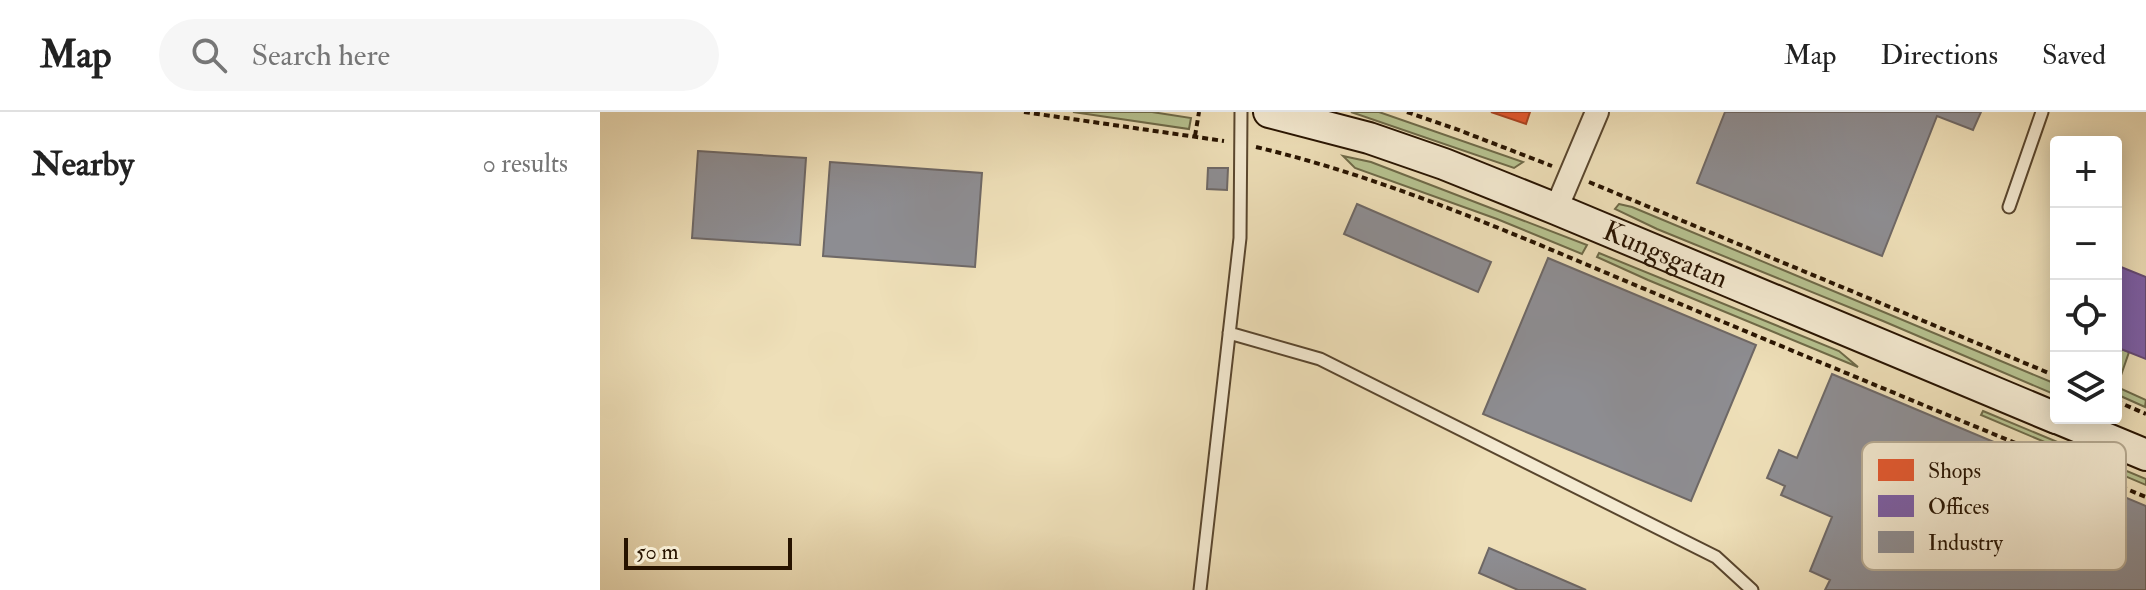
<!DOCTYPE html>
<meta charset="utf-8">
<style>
body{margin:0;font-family:"IM FELL Double Pica",serif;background:#f6f6f6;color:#222}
.controls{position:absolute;right:24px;top:24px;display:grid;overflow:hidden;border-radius:8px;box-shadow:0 4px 20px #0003}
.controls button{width:72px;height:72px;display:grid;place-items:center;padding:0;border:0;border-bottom:2px solid #e0e0e0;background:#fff;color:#222;font:40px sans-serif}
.scale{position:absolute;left:24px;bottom:20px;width:168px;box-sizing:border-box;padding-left:8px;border:4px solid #271300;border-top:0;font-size:22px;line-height:28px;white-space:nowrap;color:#271300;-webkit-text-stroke:6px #f4ead1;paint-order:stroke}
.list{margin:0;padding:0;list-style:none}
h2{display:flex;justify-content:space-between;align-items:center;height:104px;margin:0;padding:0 32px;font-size:34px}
h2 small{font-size:26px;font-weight:400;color:#767676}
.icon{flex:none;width:44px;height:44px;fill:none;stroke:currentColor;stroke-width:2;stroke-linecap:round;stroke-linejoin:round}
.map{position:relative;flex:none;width:1546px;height:478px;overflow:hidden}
header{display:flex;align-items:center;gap:48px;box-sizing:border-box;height:112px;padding:0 40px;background:#fff;border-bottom:2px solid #e0e0e0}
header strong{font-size:38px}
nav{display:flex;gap:44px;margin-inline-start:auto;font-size:28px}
.search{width:560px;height:72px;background:#f6f6f6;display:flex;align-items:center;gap:20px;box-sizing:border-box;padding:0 28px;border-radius:44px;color:#767676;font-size:30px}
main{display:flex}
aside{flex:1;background:#fff}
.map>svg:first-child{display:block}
.green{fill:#b6c290;stroke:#6e6a48;stroke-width:2}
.shops{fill:#e4572e;stroke:#ab4320;stroke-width:2}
.offices{fill:#7b5ea7;stroke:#624875;stroke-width:2}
.industry{fill:#8d8d92;stroke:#6e6866;stroke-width:2}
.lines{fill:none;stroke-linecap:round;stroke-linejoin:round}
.lane-casing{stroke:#59462e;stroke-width:15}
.street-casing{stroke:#59462e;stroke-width:26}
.secondary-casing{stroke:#271300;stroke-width:34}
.path{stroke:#271300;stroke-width:4;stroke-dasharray:6 4;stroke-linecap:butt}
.lane{stroke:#f4ead1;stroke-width:11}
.street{stroke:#f4ead1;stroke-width:22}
.secondary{stroke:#f4ead1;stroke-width:30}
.labels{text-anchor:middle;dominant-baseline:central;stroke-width:8;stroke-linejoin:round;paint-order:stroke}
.street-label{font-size:28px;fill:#271300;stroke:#f4ead1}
.key{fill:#f4ead1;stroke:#b6aa92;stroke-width:2}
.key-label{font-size:22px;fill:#271300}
</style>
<header>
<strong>Map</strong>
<div class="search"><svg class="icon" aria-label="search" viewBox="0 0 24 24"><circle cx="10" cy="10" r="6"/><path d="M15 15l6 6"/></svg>Search here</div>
<nav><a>Map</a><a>Directions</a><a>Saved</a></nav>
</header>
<main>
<aside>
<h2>Nearby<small>0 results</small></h2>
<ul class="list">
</ul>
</aside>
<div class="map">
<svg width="1546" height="478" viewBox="0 0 1546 478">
<rect width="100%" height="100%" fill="#eedfb8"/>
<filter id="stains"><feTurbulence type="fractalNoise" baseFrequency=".0025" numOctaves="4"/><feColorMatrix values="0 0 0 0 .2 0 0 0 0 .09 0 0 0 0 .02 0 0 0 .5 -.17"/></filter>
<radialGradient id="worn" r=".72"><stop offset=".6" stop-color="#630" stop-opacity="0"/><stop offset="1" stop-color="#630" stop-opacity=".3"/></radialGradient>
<path class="green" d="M473,0H552L591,6L589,17Z
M751,0H779L923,50L914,56Z
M743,44L771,50L987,133L982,142L897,107L755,56Z
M1019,92L1032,95L1456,272V283L1283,209L1057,117L1015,97Z
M999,141L1239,239L1258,255L1048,168L997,145Z
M1522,237L1529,240L1517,275L1546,288L1545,295L1516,282V251Z
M1383,299L1546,367V373L1381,303Z"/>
<path class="shops" d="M891,0H930L926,12Z"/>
<path class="offices" d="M1516,153L1546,165V247L1516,235Z"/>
<path class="industry" d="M1125,0H1381L1373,18L1337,4L1282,144L1097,71Z
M98,39L206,46L200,133L92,126Z
M230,50L382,61L375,155L223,144Z
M608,56H628L627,78L607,77Z
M757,92L891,150L878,180L744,122Z
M948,146L1156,233L1091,389L883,302Z
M1232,262L1546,394V478H1225L1230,468L1210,459L1232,405L1181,383L1185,374L1167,366L1179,338L1197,346Z
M889,436L986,478H918L879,461Z"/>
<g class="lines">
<defs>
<path id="lane" d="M1409,95L1442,0
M629,221L720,247L1116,445L1152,478
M600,478L640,126L641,0"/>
<path id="street" d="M956,97L997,0"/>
<g id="secondary">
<path id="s1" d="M669,0L769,26L844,52L956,97L1456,306"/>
<path d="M1457,306L1546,343"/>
</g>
</defs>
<use href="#lane" class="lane-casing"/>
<use href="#street" class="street-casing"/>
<use href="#secondary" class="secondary-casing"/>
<path class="path" d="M424,0L624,29
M807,0L856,17L952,54
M595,24L599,0
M656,35C795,68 927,128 1059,183C1221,251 1384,318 1546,385
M989,70L1456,264
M1516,289L1546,302"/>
<use href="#lane" class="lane"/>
<use href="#street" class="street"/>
<use href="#secondary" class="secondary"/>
</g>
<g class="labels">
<g class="street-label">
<text stroke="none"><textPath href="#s1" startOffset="422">Kungsgatan</textPath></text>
</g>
</g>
<rect x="1262" y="330" width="264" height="128" rx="12" class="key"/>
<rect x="1278" y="347" width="36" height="22" fill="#e4572e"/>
<rect x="1278" y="383" width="36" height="22" fill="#7b5ea7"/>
<rect x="1278" y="419" width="36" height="22" fill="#8d8d92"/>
<g class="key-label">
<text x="1328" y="366">Shops</text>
<text x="1328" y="402">Offices</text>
<text x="1328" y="438">Industry</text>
</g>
<rect width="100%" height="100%" filter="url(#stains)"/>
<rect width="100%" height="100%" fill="url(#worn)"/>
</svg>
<div class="controls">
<button>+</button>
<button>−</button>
<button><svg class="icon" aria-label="locate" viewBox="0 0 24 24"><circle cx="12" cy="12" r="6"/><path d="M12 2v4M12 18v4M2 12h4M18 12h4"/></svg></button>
<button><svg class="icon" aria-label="layers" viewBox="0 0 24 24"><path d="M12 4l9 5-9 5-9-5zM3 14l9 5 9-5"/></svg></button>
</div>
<div class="scale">50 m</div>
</div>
</main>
